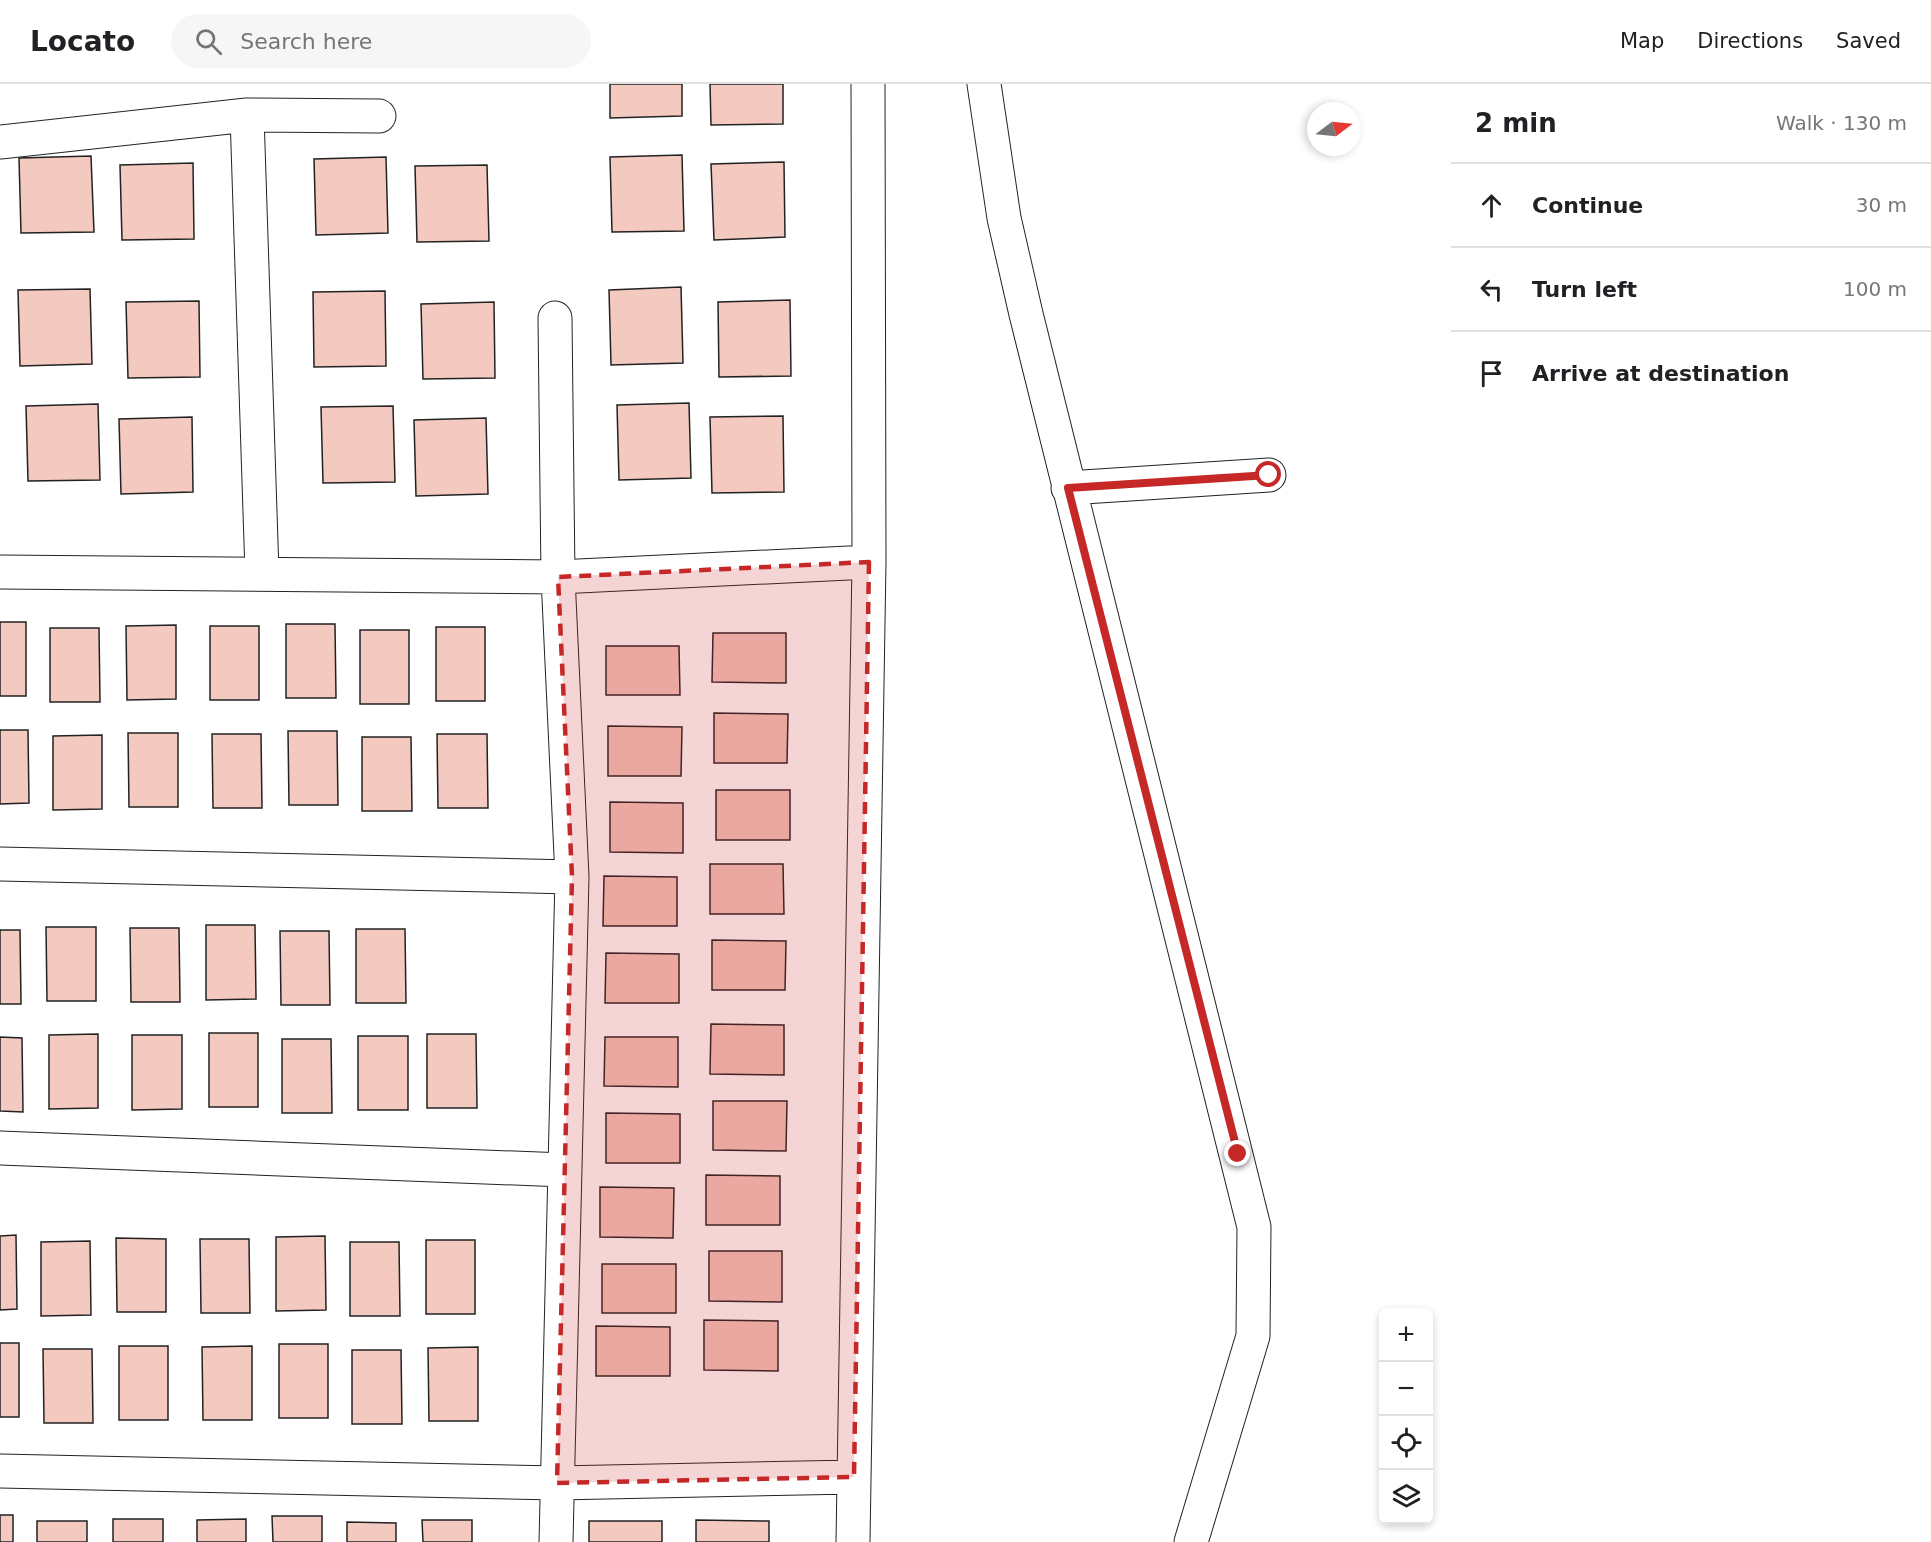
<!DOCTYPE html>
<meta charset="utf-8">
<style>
body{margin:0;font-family:"DejaVu Sans",sans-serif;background:#f6f6f6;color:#202124}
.controls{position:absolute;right:18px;bottom:18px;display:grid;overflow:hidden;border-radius:9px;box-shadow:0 3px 9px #0003}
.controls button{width:54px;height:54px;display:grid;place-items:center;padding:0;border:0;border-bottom:2px solid #e0e0e0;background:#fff;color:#202124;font:30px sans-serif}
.compass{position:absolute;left:1307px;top:18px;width:54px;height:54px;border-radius:50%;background:#fff;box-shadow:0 3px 9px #0003;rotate:74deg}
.stop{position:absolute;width:18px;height:18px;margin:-14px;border:4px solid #c62828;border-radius:50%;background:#fff}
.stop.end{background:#c62828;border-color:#fff;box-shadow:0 2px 6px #0008}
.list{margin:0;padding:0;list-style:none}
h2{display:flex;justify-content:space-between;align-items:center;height:78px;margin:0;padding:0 24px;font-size:26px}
h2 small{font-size:20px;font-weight:400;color:#757577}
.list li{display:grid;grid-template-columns:39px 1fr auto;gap:18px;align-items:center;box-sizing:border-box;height:84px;padding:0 24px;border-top:2px solid #e0e0e0}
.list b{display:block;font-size:22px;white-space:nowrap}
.list em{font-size:20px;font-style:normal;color:#757577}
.icon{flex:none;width:33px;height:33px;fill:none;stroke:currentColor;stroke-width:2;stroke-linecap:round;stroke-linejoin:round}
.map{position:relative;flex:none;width:1451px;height:1458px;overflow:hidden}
header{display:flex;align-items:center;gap:36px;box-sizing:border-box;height:84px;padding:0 30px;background:#fff;border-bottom:2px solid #e0e0e0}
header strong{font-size:28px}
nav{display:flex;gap:33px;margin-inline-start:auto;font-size:21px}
.search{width:420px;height:54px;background:#f6f6f6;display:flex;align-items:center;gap:15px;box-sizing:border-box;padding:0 21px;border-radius:33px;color:#757577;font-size:22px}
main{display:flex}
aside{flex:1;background:#fff}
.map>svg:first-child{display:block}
.building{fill:#f3c9c0;stroke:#222;stroke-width:1.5}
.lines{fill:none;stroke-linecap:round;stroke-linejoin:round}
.minor-casing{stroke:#222;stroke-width:35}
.minor{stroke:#fff;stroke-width:33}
.route{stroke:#c62828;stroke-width:8}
.marked{fill:#c62828;fill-opacity:0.2;stroke:#c62828;stroke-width:4.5;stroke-dasharray:12 8;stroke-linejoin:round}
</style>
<header>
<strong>Locato</strong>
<div class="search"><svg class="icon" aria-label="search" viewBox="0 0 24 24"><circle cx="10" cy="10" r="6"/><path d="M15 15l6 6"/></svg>Search here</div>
<nav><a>Map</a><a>Directions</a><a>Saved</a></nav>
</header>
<main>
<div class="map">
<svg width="1451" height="1458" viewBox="0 0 1451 1458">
<rect width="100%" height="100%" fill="#fff"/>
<path class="building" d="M610,0H682V32L610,34Z
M710,0H783V40L711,41Z
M682,71L684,147L612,148L610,73Z
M91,72L94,148L21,149L19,74Z
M386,73L388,149L316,151L314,75Z
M784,78L785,153L714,156L711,80Z
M193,79L194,155L122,156L120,81Z
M487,81L489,157L417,158L415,82Z
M681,203L683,279L611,281L609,206Z
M90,205L92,280L20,282L18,206Z
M385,207L386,282L314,283L313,208Z
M790,216L791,292L719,293L718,218Z
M199,217L200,293L128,294L126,218Z
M494,218L495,294L423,295L421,220Z
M689,319L691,394L619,396L617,321Z
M98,320L100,396L28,397L26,322Z
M393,322L395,398L323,399L321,323Z
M783,332L784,408L712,409L710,333Z
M192,333L193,408L121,410L119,335Z
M486,334L488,410L416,412L414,336Z
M0,538H26V612H0Z
M286,540H335L336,614H286Z
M176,541V615L127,616L126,542Z
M210,542H259V616H210Z
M436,543H485V617H436Z
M50,544H99L100,618H50Z
M360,546H409V620H360Z
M713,549H786V599L712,598Z
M606,562H679L680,611H606Z
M714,629L788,630L787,679H714Z
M608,642L682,643L681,692H608Z
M0,646H28L29,719L0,720Z
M288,647H337L338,721H289Z
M128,649H178V723H129Z
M212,650H261L262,724H213Z
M437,650H487L488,724H438Z
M102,651V725L53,726V652Z
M362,653H411L412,727H362Z
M716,706H790V756H716Z
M610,718L683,719V769L610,768Z
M710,780H783L784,830H710Z
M604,792L677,793V842H603Z
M206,841H255L256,915L206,916Z
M46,843H96V917H47Z
M130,844H179L180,918H131Z
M356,845H405L406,919H356Z
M0,846H20L21,920H0Z
M280,847H329L330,921H281Z
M712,856L786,857L785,906H712Z
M606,869L679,870V919H605Z
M711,940L784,941V991L710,990Z
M209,949H258V1023H209Z
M98,950V1024L49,1025V951Z
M427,950H476L477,1024H427Z
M132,951H182V1025L132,1026Z
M358,952H408V1026H358Z
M0,953L22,954L23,1028L0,1027Z
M605,953H678V1003L604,1002Z
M282,955H331L332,1029H282Z
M713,1017H787L786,1067L713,1066Z
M606,1029L680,1030V1079H606Z
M706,1091L780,1092V1141H706Z
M600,1103L674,1104L673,1154L600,1153Z
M16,1151L17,1225L0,1226V1152Z
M325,1152L326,1226L276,1227V1153Z
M116,1154L166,1155V1228H117Z
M200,1155H249L250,1229H201Z
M426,1156H475V1230H426Z
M90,1157L91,1231L41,1232V1158Z
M350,1158H399L400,1232H350Z
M709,1167H782V1218L709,1217Z
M602,1180H676V1229H602Z
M704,1236L778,1237V1287L704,1286Z
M596,1242L670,1243V1292H596Z
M0,1259H19V1333H0Z
M279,1260H328V1334H279Z
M119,1262H168V1336H119Z
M252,1262V1336H203L202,1263Z
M478,1263V1337H429L428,1264Z
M43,1265H92L93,1339H44Z
M352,1266H401L402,1340H352Z
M0,1431H13V1458H0Z
M272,1432H322V1458H273Z
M113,1435H163V1458H113Z
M246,1435V1458H197V1436Z
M422,1436H472V1458H423Z
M696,1436L769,1437V1458H696Z
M37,1437H87V1458H37Z
M589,1437H662V1458H589Z
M347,1438L396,1439V1458H347Z"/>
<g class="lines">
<defs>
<path id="minor" d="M984,0L1004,134L1026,230L1254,1143L1253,1252L1191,1458
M247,31L262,489
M0,58L247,31L379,32
M555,234L558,493L869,478L868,0
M1068,404L1269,391
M0,488L558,493L572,793L556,1458
M0,780L572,793
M0,1064L564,1086
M0,1387L557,1399L854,1393
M853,1458L869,478"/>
</defs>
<use href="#minor" class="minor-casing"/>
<use href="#minor" class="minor"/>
</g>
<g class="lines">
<path class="route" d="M1238,1070L1068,404L1269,391"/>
</g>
<path class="marked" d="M869,478L854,1393L557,1399L572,793L558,493Z"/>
</svg>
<div class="controls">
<button>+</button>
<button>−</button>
<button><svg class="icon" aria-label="locate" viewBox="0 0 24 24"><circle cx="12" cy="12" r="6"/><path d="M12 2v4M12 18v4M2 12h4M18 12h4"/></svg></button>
<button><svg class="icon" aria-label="layers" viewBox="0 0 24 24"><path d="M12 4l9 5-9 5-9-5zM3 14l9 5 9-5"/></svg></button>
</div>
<svg class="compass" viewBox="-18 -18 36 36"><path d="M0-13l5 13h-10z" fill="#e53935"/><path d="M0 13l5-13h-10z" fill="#757577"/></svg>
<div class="stop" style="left:1269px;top:391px"></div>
<div class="stop end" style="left:1238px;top:1070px"></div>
</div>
<aside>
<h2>2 min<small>Walk · 130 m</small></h2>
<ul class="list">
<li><svg class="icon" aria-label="ahead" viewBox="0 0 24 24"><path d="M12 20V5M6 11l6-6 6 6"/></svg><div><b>Continue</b></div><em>30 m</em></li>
<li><svg class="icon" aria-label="left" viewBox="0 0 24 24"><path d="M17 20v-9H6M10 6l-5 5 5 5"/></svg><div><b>Turn left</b></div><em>100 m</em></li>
<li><svg class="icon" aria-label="arrive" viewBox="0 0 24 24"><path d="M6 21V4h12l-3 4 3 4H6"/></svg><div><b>Arrive at destination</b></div></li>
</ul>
</aside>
</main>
